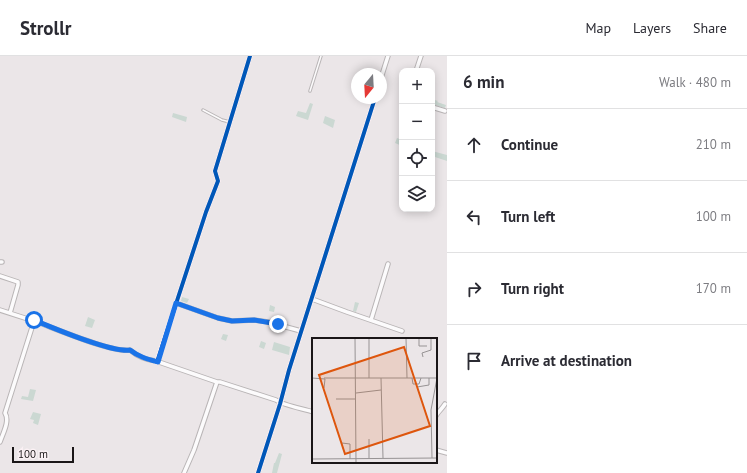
<!DOCTYPE html>
<meta charset="utf-8">
<style>
body{margin:0;font-family:"PT Sans",sans-serif;background:#f7f7f7;color:#2b2b33}
.controls{position:absolute;right:12px;top:12px;display:grid;overflow:hidden;border-radius:8px;box-shadow:0 2px 10px #0003}
.controls button{width:36px;height:36px;display:grid;place-items:center;padding:0;border:0;border-bottom:1px solid #e1e1e2;background:#fff;color:#2b2b33;font:20px sans-serif}
.compass{position:absolute;left:351px;top:12px;width:36px;height:36px;border-radius:50%;background:#fff;box-shadow:0 2px 10px #0003;rotate:198deg}
.scale{position:absolute;left:12px;bottom:10px;width:62px;box-sizing:border-box;padding-left:4px;border:2px solid #1a1617;border-top:0;font-size:11px;line-height:14px;white-space:nowrap;color:#1a1617;-webkit-text-stroke:3px #fbf1f4;paint-order:stroke}
.stop{position:absolute;width:12px;height:12px;margin:-9px;border:3px solid #1a73e8;border-radius:50%;background:#fff}
.stop.end{background:#1a73e8;border-color:#fff;box-shadow:0 1px 4px #0008}
.list{margin:0;padding:0;list-style:none}
h2{display:flex;justify-content:space-between;align-items:center;height:52px;margin:0;padding:0 16px;font-size:17px}
h2 small{font-size:13px;font-weight:400;color:#7c7c81}
.list li{display:grid;grid-template-columns:26px 1fr auto;gap:12px;align-items:center;box-sizing:border-box;height:72px;padding:0 16px;border-top:1px solid #e1e1e2}
.list b{display:block;font-size:15px;white-space:nowrap}
.list em{font-size:13px;font-style:normal;color:#7c7c81}
.icon{flex:none;width:22px;height:22px;fill:none;stroke:currentColor;stroke-width:2;stroke-linecap:round;stroke-linejoin:round}
.map{position:relative;flex:none;width:447px;height:417px;overflow:hidden}
header{display:flex;align-items:center;gap:24px;box-sizing:border-box;height:56px;padding:0 20px;background:#fff;border-bottom:1px solid #e1e1e2}
header strong{font-size:19px}
nav{display:flex;gap:22px;margin-inline-start:auto;font-size:14px}
main{display:flex}
aside{flex:1;background:#fff}
.map>svg:first-child{display:block}
.building{fill:#cbd8d2}
.lines{fill:none;stroke-linecap:round;stroke-linejoin:round}
.lane-casing{stroke:#b9b5b6;stroke-width:3.5}
.street-casing{stroke:#b9b5b6;stroke-width:5.5}
.lane{stroke:#fcfbfc;stroke-width:1.5}
.street{stroke:#fcfbfc;stroke-width:3.5}
.cycleway-casing{stroke:#fbf1f4;stroke-width:6}
.cycleway{stroke:#0057b8;stroke-width:4}
.route{stroke:#1a73e8;stroke-width:5}
.inset-road{fill:none;stroke:#979394;stroke-width:1}
.view{fill:#de560d;fill-opacity:0.15;stroke:#de560d;stroke-width:2}
.inset-edge{fill:none;stroke:#1a1617;stroke-width:2}
</style>
<header>
<strong>Strollr</strong>
<nav><a>Map</a><a>Layers</a><a>Share</a></nav>
</header>
<main>
<div class="map">
<svg width="447" height="417" viewBox="0 0 447 417">
<rect width="100%" height="100%" fill="#ebe6e8"/>
<path class="building" d="M432,43L438,45L437,46L446,49L445,52L432,48Z
M310,47L313,48L308,64L296,60L298,55L306,57Z
M173,57L187,61L186,66L172,61Z
M325,60L335,64L333,72L323,67Z
M397,82L402,84V90L395,87Z
M432,95L447,99V105L432,100Z
M182,241L189,243L187,247L181,245Z
M355,246L359,247L356,256L353,255Z
M270,249L275,251L274,256L269,255Z
M88,261L95,264L92,272L85,270Z
M223,278L228,279L226,285L221,283Z
M261,285L266,287L264,293L259,291Z
M274,286L290,291L289,299L272,294Z
M30,333L36,334L33,345L21,343L22,340L28,341Z
M33,356L41,358L38,369L33,367L34,364L30,363Z
M279,397L282,398L277,417H272L274,407H275Z"/>
<g class="lines">
<defs>
<path id="lane" d="M310,35L321,0
M203,54L222,64L230,66"/>
<path id="street" d="M416,15L421,0
M381,22L388,0
M432,51L445,55
M0,206H2
M0,220L18,226V229L10,257
M312,243L347,256L402,275
M176,247L218,262L232,265L254,264L268,266L301,275
M0,254L34,265L5,357C10,365 3,377 0,386
M371,264L388,208
M34,265C54,272 112,297 130,294C138,301 146,304 156,305L217,326H220L276,344C282,349 304,353 313,356
M157,306L206,156L218,125L215,115L250,0
M436,360C437,357 442,353 445,348
M436,394L447,397
M184,417L194,394L217,326
M258,417L280,348L289,314L375,42"/>
</defs>
<use href="#lane" class="lane-casing"/>
<use href="#street" class="street-casing"/>
<use href="#lane" class="lane"/>
<use href="#street" class="street"/>
<defs>
<path id="cycleway" d="M157,306L206,156L218,125L215,115L250,0
M258,417L280,348L289,314L375,42"/>
</defs>
<use href="#cycleway" class="cycleway-casing"/>
<use href="#cycleway" class="cycleway"/>
</g>
<g class="lines">
<path class="route" d="M34,264C53,272 112,297 130,294C139,301 147,303 158,306L176,247L218,262L232,265L254,264L278,268"/>
</g>
<g transform="translate(312 282)">
<rect width="125" height="125" fill="#ebe6e8"/>
<path class="inset-road" d="M43,0L44,125M94,0L95,40H125M107,0V8H115M125,3V22M111,19L110,15L119,12V0M0,40L13,41L12,50M12,40H95M57,40V0M69,40L71,120M100,40L101,46H107L109,40M105,49L117,47V40M44,55L69,52M24,61H44M57,101V120M30,105L38,106V121M120,120L119,72L125,40M0,121L125,120"/>
<path class="view" d="M92,9L118,88L33,116L7,37Z"/>
<rect width="125" height="125" class="inset-edge"/>
</g>
</svg>
<div class="controls">
<button>+</button>
<button>−</button>
<button><svg class="icon" aria-label="locate" viewBox="0 0 24 24"><circle cx="12" cy="12" r="6"/><path d="M12 2v4M12 18v4M2 12h4M18 12h4"/></svg></button>
<button><svg class="icon" aria-label="layers" viewBox="0 0 24 24"><path d="M12 4l9 5-9 5-9-5zM3 14l9 5 9-5"/></svg></button>
</div>
<svg class="compass" viewBox="-18 -18 36 36"><path d="M0-13l5 13h-10z" fill="#e53935"/><path d="M0 13l5-13h-10z" fill="#7c7c81"/></svg>
<div class="scale">100 m</div>
<div class="stop" style="left:34px;top:264px"></div>
<div class="stop end" style="left:278px;top:268px"></div>
</div>
<aside>
<h2>6 min<small>Walk · 480 m</small></h2>
<ul class="list">
<li><svg class="icon" aria-label="ahead" viewBox="0 0 24 24"><path d="M12 20V5M6 11l6-6 6 6"/></svg><div><b>Continue</b></div><em>210 m</em></li>
<li><svg class="icon" aria-label="left" viewBox="0 0 24 24"><path d="M17 20v-9H6M10 6l-5 5 5 5"/></svg><div><b>Turn left</b></div><em>100 m</em></li>
<li><svg class="icon" aria-label="right" viewBox="0 0 24 24"><path d="M7 20v-9h11M14 6l5 5-5 5"/></svg><div><b>Turn right</b></div><em>170 m</em></li>
<li><svg class="icon" aria-label="arrive" viewBox="0 0 24 24"><path d="M6 21V4h12l-3 4 3 4H6"/></svg><div><b>Arrive at destination</b></div></li>
</ul>
</aside>
</main>
